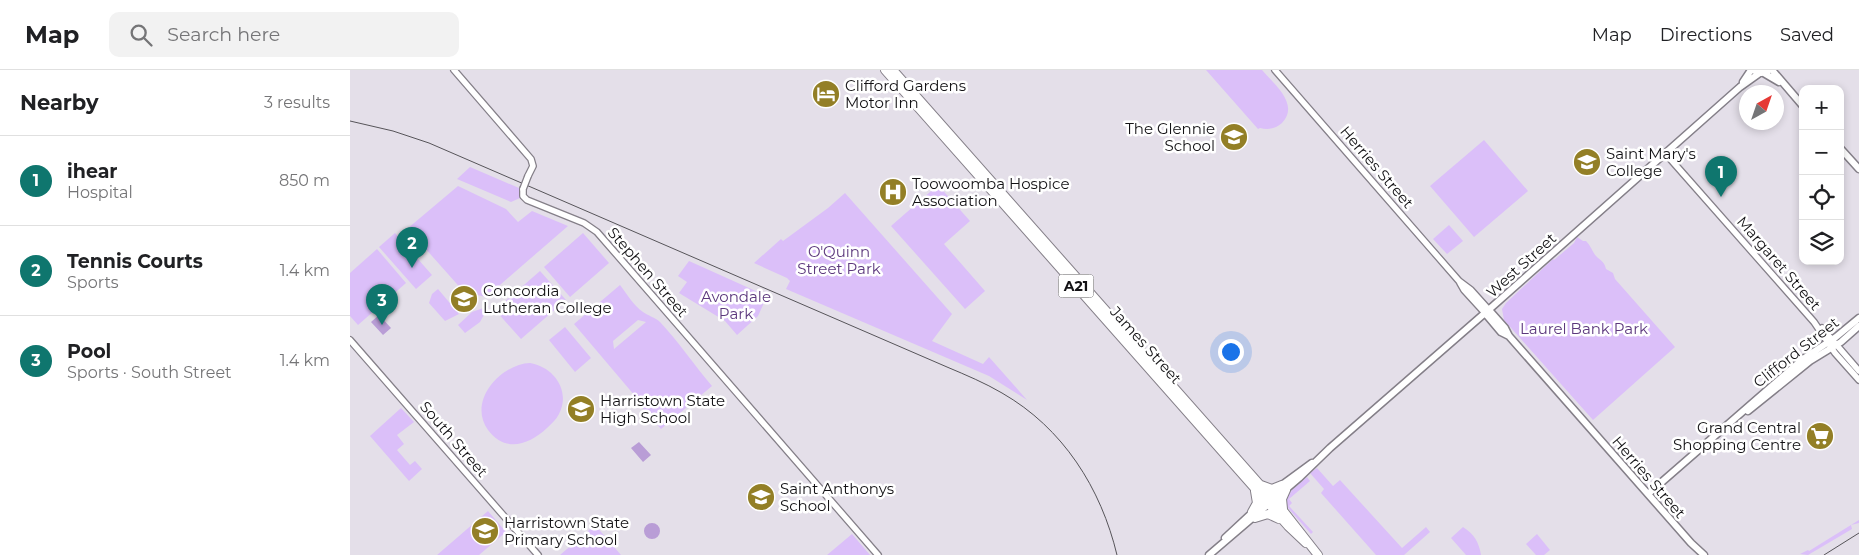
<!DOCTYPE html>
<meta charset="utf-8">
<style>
body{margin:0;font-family:Montserrat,sans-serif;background:#f2f2f2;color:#202124}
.controls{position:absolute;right:15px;top:15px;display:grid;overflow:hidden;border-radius:10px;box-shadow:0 2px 8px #0003}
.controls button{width:45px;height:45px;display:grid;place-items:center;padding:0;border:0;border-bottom:1px solid #e0e0e0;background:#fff;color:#202124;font:25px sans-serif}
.compass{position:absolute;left:1389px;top:15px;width:45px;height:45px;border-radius:50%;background:#fff;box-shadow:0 2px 8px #0003;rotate:40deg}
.you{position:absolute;left:880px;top:281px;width:18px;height:18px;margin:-12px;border:4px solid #fff;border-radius:50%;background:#1a73e8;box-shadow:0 0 0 8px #1a73e833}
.badge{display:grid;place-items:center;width:32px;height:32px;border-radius:50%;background:#0f766e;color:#fff;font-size:16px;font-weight:700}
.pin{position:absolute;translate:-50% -41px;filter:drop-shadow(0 1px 2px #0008)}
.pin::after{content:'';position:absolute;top:26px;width:18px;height:15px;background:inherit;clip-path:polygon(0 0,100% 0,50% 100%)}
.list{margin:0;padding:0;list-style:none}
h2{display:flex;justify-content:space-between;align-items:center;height:65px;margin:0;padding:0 20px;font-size:21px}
h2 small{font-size:16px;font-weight:400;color:#757577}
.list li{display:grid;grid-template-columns:32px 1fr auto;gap:15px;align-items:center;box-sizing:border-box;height:90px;padding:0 20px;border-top:1px solid #e0e0e0}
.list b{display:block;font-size:19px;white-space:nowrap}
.list p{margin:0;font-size:16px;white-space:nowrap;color:#757577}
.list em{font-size:16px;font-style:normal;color:#757577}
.icon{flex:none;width:28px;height:28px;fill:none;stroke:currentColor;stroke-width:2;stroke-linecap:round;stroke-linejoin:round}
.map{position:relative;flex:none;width:1509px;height:485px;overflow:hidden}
header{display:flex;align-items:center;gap:30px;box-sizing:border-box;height:70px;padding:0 25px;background:#fff;border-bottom:1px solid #e0e0e0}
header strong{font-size:24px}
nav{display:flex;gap:28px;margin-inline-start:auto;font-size:18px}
.search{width:350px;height:45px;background:#f2f2f2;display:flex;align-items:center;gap:12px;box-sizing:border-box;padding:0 18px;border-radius:10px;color:#757577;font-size:19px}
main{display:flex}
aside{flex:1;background:#fff}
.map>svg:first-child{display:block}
.green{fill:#dbbff9;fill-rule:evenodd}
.water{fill:#b99dd6}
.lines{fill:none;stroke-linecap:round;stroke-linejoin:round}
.tertiary-casing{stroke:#847f88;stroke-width:8}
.secondary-casing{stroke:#847f88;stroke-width:9}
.primary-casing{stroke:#847f88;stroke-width:10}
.trunk-casing{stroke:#847f88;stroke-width:10}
.tertiary{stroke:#fff;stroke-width:5.5}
.secondary{stroke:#fff;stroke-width:6}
.primary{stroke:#fff;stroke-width:8}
.trunk{stroke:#fff;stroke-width:8}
.rail{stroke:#565459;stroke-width:1}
.tertiary-bridge-casing{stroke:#847f88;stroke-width:8;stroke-linecap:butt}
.tertiary-bridge{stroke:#fff;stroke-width:5.5}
.labels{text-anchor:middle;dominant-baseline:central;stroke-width:5;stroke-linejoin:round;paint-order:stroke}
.shield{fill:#fff;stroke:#5a595b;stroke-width:1}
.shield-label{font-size:14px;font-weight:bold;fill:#131215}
.poi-label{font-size:15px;fill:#131215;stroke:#fff;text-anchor:start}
.street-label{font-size:15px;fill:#131215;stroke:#fff}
.park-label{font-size:15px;fill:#5c387d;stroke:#fff}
</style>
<header>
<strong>Map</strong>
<div class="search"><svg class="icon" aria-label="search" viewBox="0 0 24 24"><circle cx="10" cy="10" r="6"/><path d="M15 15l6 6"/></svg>Search here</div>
<nav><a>Map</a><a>Directions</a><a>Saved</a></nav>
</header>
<main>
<aside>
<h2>Nearby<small>3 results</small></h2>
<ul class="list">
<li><span class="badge">1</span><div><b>ihear</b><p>Hospital</p></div><em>850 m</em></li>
<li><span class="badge">2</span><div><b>Tennis Courts</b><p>Sports</p></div><em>1.4 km</em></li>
<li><span class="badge">3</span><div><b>Pool</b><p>Sports · South Street</p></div><em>1.4 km</em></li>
</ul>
</aside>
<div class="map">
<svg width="1509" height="485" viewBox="0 0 1509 485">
<rect width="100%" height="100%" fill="#e4dfe9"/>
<path class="green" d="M856,0H912C924,14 950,34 932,53C925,59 918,60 910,58L908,59Z
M1134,70L1178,121L1124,167L1080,116Z
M120,97L169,118L170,128L161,132L107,109Z
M588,115L620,151L594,174L635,221L615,239L541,156Z
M108,116L156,139L168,152L182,141L218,156L136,227L114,222L66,168L59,173L51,164Z
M495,123L602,244L582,271L633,294L639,287L677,330L639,306L436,219L440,211L437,208L404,193L431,169L433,171L478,138Z
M1099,155L1113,171L1097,184L1083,169Z
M45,163L82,205L66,219L29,177L37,170L49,184L37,170Z
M233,163L259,193L220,227L194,197Z
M1227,167L1233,171H1236C1241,176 1242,181 1246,186C1251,191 1254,191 1256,199L1263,203L1265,209L1325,277L1243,350L1154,250L1152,239L1156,233L1203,189L1204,190L1224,173Z
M27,179L56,213L8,255L0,246V203Z
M339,191L417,226L408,246L387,265L375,251L329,223L337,212L328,206Z
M190,201L216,230L171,269L145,240Z
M270,215C277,224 284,236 293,242C298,246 305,247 310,252C329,272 344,295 362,316L311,359L284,328L285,326L224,254ZM288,250L296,252L264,279L263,271Z
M88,219L109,244L95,251L79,233L82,224Z
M139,236L130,252L115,263L108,255L122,242Z
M215,257L241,288L225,302L199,270Z
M180,293C204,297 221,321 209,344C206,350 201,354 197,358C179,375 155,383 138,360C117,331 151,294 180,293Z
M51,338L64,352L47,365L54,374L47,380L60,395L65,391L72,399L59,411L20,366Z
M967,398L983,416L990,410L1052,478L1076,457L1080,462L1054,485H1026L971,423L974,419L960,403Z
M957,407L960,411L939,429L942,433L939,436L963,462L961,464L938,438L935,430L942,420Z
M138,441L156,462L129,485H87Z
M1509,450V453L1501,455L1502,459L1458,485L1450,484L1458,480L1459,481Z
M245,455L271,485H210Z
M1113,457C1124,464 1129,472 1131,485H1116L1101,468Z
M502,464L520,485H477Z
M1187,464L1200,480L1194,485H1186L1176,474Z"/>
<path class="water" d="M29,245L41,258L33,265L21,252Z
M289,372L301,385L293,392L281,378Z
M294 461a8 8 0 1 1 16 0a8 8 0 1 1-16 0Z"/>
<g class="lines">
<defs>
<path id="tertiary" d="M104,0L181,89L183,96L178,106
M925,0L1109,211L1121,220L1139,240
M1315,83L1464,252L1485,283L1509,310
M173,119V126L177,130L234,153L247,162L528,485
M1110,213L1114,220L1135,243
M1472,258L1509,301
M0,270L188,485"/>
<path id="secondary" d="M1422,0L1453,36
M1412,2L1429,12
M1393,12L1401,0
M1490,78L1509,99
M1139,240L1155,258L1159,266L1341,473L1354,485
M1135,243L1151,262L1159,266
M1398,341L1460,291L1491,272L1509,256
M1298,424L1453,289L1486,267L1509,248
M875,468L932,415L962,393
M859,485L949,408L980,378L1143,236L1390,17L1411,2"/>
<path id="primary" d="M1405,0L1411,2L1417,0"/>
<path id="trunk" d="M535,0L938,456L956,473
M543,0L935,443L968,485
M911,415L922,419L932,415
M933,439L932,429L936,420
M902,442L907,433L905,421
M905,448L918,444L929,449"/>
</defs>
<use href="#tertiary" class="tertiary-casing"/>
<use href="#secondary" class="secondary-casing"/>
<use href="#primary" class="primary-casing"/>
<use href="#trunk" class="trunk-casing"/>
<use href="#tertiary" class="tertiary"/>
<use href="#secondary" class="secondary"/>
<use href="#primary" class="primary"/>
<use href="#trunk" class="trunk"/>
<path class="rail" d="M0,51L43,61L79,73L597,297C616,305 635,313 652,323C713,358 751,418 767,485
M1474,485L1509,463"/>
<defs>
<path id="tertiary-bridge" d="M173,119L178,106"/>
</defs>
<use href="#tertiary-bridge" class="tertiary-bridge-casing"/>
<use href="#tertiary-bridge" class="tertiary-bridge"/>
</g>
<defs>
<symbol id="hotel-disc" viewBox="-11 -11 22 22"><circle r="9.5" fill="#937f26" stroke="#fff"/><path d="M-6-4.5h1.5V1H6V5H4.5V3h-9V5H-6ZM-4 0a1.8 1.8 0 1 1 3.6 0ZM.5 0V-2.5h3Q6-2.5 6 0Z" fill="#fff"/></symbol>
<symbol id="school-disc" viewBox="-11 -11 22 22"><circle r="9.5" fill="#937f26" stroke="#fff"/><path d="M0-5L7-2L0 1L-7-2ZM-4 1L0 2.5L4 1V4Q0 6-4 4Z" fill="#fff"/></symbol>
<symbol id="hospital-disc" viewBox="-11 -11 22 22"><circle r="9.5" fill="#937f26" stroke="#fff"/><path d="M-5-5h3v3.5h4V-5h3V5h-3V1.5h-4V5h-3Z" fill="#fff"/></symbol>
<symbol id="supermarket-disc" viewBox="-11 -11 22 22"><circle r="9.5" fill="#937f26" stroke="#fff"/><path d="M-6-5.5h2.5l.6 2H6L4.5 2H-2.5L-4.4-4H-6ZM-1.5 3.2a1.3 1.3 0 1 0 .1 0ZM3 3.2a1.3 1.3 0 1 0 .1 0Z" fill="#fff"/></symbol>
</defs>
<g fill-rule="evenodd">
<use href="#hotel-disc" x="460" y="8" width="32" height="32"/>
<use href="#school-disc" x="868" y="51" width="32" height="32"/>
<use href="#school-disc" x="1221" y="76" width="32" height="32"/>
<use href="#hospital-disc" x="527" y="106" width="32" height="32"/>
<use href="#school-disc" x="98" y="213" width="32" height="32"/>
<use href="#school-disc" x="215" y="323" width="32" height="32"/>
<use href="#supermarket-disc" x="1454" y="350" width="32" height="32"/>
<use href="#school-disc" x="395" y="411" width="32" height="32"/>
<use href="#school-disc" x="119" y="445" width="32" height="32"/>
</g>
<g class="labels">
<rect class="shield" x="708.5" y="204.5" width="35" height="23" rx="4"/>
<g class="shield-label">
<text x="726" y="216">A21</text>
</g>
<g class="poi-label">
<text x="495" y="15">Clifford Gardens<tspan x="495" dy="17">Motor Inn</tspan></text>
<text x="865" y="58" text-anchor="end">The Glennie<tspan x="865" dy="17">School</tspan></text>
<text x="1256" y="83">Saint Mary's<tspan x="1256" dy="17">College</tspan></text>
<text x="562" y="113">Toowoomba Hospice<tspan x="562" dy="17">Association</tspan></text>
<text x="133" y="220">Concordia<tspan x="133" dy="17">Lutheran College</tspan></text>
<text x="250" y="330">Harristown State<tspan x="250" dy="17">High School</tspan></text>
<text x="1451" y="357" text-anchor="end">Grand Central<tspan x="1451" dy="17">Shopping Centre</tspan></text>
<text x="430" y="418">Saint Anthonys<tspan x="430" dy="17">School</tspan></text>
<text x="154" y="452">Harristown State<tspan x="154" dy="17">Primary School</tspan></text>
</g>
<g class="street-label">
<text transform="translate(1027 97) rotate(49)">Herries Street</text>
<text transform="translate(1429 193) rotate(49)">Margaret Street</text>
<text transform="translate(1171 195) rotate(-42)">West Street</text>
<text transform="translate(298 202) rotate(49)">Stephen Street</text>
<text transform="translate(796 275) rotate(48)">James Street</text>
<text transform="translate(1446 282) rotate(-38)">Clifford Street</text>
<text transform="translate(104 369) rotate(49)">South Street</text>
<text transform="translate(1299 407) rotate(49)">Herries Street</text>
</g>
<g class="park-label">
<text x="489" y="181">O'Quinn<tspan x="489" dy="17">Street Park</tspan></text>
<text x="386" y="226">Avondale<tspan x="386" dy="17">Park</tspan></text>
<text x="1234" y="258">Laurel Bank Park</text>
</g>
</g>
</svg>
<div class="controls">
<button>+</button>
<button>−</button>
<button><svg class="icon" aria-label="locate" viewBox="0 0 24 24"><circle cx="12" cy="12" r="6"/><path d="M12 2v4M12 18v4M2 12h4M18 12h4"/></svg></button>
<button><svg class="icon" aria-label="layers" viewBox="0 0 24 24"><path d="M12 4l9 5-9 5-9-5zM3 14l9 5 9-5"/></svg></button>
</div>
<svg class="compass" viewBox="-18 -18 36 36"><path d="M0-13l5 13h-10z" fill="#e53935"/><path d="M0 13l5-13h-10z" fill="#757577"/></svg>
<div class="you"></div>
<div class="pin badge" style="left:1371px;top:127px">1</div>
<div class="pin badge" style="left:62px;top:198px">2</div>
<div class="pin badge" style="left:32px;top:255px">3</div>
</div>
</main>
